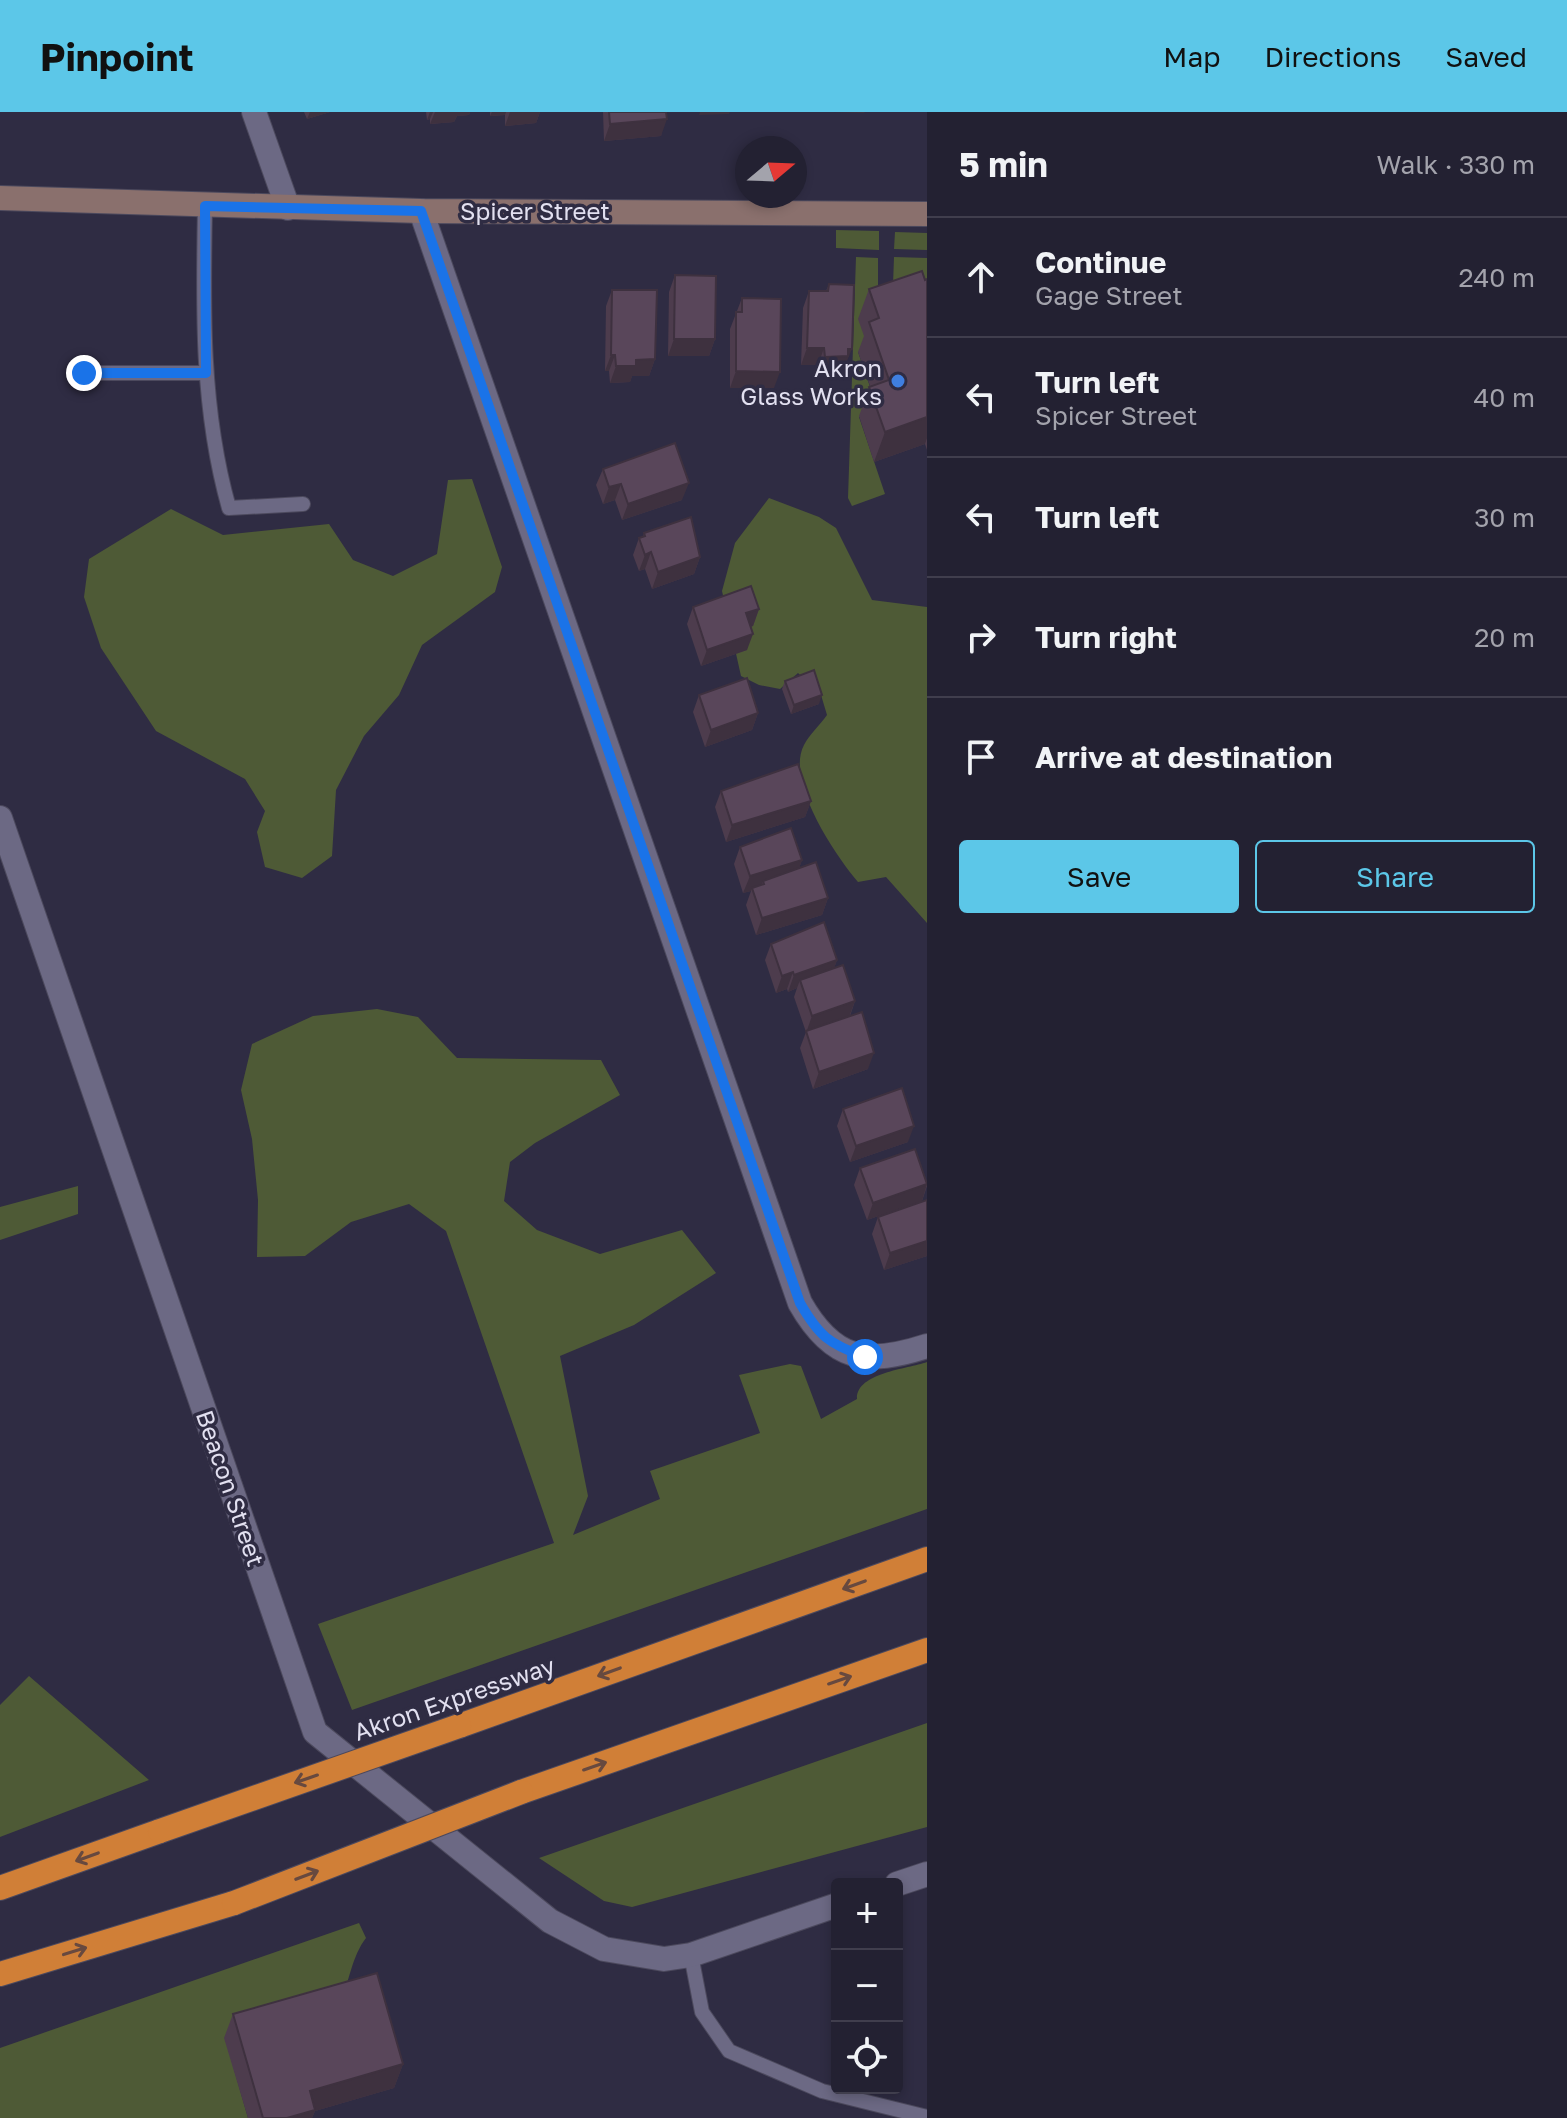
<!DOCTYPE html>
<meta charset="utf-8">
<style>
body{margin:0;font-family:"Golos Text",sans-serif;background:#2f2e3e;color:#f1f3f6}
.controls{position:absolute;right:24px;bottom:24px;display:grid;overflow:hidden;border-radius:8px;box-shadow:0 4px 12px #0003}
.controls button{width:72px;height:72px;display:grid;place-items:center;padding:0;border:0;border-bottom:2px solid #403e4d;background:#232132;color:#f1f3f6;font:40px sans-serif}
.compass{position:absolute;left:735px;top:24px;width:72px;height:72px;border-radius:50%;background:#232132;box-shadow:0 4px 12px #0003;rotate:71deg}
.stop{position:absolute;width:24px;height:24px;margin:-18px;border:6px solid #1a73e8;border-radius:50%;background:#fff}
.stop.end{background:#1a73e8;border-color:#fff;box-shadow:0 2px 8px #0008}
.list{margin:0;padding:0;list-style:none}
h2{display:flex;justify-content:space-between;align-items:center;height:104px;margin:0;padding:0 32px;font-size:34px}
h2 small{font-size:26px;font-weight:400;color:#a3a3ac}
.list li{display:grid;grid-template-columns:52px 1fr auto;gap:24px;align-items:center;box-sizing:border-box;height:120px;padding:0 32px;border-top:2px solid #403e4d}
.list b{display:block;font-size:30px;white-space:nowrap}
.list p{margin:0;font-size:26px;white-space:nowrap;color:#a3a3ac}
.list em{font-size:26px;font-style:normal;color:#a3a3ac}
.actions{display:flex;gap:16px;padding:24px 32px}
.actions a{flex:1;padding:18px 0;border:2px solid #5cc7e8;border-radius:8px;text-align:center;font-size:28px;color:#5cc7e8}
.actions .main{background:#5cc7e8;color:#111}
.icon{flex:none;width:44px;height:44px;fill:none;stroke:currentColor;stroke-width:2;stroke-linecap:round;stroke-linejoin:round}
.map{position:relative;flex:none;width:927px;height:2006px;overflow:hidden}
header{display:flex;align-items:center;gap:48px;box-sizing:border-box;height:112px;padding:0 40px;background:#5cc7e8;color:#111}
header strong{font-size:38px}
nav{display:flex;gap:44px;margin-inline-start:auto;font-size:28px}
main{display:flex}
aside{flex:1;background:#232132}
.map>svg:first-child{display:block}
.green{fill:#4e5a36}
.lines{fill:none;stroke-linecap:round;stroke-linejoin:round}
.lane-casing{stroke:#4c495d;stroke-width:16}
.street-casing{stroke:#4c495d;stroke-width:26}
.secondary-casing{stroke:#4c495d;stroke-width:26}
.highway-casing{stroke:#4c495d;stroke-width:26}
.lane{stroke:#6c6984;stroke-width:14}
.street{stroke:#6c6984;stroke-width:24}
.secondary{stroke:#8a706d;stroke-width:24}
.highway{stroke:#d07f37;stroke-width:24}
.highway-bridge-casing{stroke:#4c495d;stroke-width:26;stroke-linecap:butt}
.highway-bridge{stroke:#d07f37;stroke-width:24}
.wall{fill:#4d3c4d}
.shaded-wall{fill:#3e313f}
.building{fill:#59465a;stroke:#3e313f;stroke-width:2}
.oneway{stroke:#67493f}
.route{stroke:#1a73e8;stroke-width:10}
.shop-dot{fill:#3f7fe0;stroke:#2f2c43;stroke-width:3}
.labels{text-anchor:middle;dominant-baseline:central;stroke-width:7;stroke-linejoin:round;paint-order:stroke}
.street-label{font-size:24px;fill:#e2e0f0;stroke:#2f2c43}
.poi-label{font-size:24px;fill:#e2e0f0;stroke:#2f2c43;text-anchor:end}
</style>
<header>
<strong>Pinpoint</strong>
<nav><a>Map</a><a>Directions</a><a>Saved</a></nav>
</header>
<main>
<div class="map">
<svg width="927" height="2006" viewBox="0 0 927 2006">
<rect width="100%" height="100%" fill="#2f2c43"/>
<path class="green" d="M836,118L879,119V138L836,136Z
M895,120L927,121V138L894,137Z
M856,145L878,146V177L868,236L858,240L878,298L859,305L885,382L852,394L848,386Z
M894,145L927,146V193L893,173Z
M472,367L502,455L495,480L422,533L399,583L364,624L336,678L332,744L302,766L265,755L257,720L265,699L245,667L156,619L101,536L84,485L89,447L171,397L223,423L329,412L353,448L393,464L437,442L448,368Z
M769,386L819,405L836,416L872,488L927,495V811L886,765L858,770C835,743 785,669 804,633C809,623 820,613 827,603L821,583L798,561L780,577L759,573L741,564L722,479L735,431Z
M377,897L418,905L457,946L601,948L620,983L535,1031L510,1050L504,1089L537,1118L600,1142L682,1118L716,1161L634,1213L560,1244L588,1384L573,1423L660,1387L650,1359L760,1321L739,1263L790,1252L801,1254L821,1307L857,1287C856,1261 907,1257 927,1250V1397L352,1598L318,1512L554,1431L446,1119L409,1092L351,1110L305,1144L257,1145L258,1088L252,1027L241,978L252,932L313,904Z
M78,1074V1102L0,1128V1095Z
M29,1564L149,1668L0,1725V1593Z
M927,1611V1715L632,1795L604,1789L539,1746Z
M359,1811L366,1826C352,1844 349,1870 340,1893L225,1926L248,2006H0V1936Z"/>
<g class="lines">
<defs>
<path id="lane" d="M205,94C203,196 201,297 229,396L303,392
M84,261H206
M691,1843L702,1900L729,1939L822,1979L927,2005"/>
<path id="street" d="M254,0L288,96
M421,99L800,1191C833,1249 866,1254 927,1234
M0,706L315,1620L550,1809L604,1837L664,1847L691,1843L837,1793
M897,1772L927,1762"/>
<path id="secondary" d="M0,86L421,99L927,102"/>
<path id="highway" d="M459,1614L927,1447
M521,1680L927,1538
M0,1776L160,1719
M0,1862L234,1791"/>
</defs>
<use href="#lane" class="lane-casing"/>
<use href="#street" class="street-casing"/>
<use href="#secondary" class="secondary-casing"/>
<use href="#highway" class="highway-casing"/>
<use href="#lane" class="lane"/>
<use href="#street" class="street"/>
<use href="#secondary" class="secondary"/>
<use href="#highway" class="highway"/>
<defs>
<path id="highway-bridge" d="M160,1719L459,1614
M234,1791L521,1680"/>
</defs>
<use href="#highway-bridge" class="highway-bridge-casing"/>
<use href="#highway-bridge" class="highway-bridge"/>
</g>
<path class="wall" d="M304,0H330L307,7Z
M426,0H470L469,3L457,4L454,10L430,12V7L427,8Z
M490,0H540L536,11L505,14V3L490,4Z
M603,0H666L661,24L604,29Z
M675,163L715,227L709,244H668L669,180Z
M927,167V338L925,332L874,350L859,304L870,274L858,240L864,224L858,207L869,177Z
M829,172L846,253L842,261H819L818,253H801L803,196L809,179H826Z
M612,178L655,247L649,264H632L630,270L610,271L609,259H605L606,194Z
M742,186L774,276H730V217Z
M603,357L682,388L622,408L615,388L603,392L596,373Z
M644,421L700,445L694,462L652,477L645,457L639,459L633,443L639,426L643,425Z
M693,495L759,497L753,514L750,515L747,538L701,554L687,512Z
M785,569L819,592L791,602L782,577Z
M699,583L758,601L752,618L705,635L693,600Z
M721,679L811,689L805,705L726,730L715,695Z
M740,735L802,748L799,756L828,786L822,803L756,823L746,793L751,779L743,781L734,752Z
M771,832L837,848L834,856L855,889L850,904L868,957L813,977L800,936L806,920L794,885L797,876L788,880L787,877L776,881L765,848Z
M843,997L908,1030L850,1050L837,1014Z
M860,1056L927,1070V1074L922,1089L867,1108L854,1073Z
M927,1088V1144L884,1158L872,1122L878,1105Z
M233,1902L403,1952L394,1976L315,1999L312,2006H248L224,1926Z"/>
<path class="shaded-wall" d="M310,0H330L307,7Z
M430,0H433L430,7L427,8Z
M435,0H470L469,3L457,4L454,10L430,12Z
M492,0H506L505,3L490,4Z
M510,0H540L536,11L505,14Z
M700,0H730L729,2L699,3Z
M834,0H865L864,1Z
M667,7L661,24L604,29L610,12Z
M674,227H715L709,244H668Z
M807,236H824L818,253H801Z
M848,237H852L842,261H819L825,245Z
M611,243H615L609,259H605Z
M655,247L649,264H632L630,270L610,271L616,254L636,248Z
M736,259L780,260L774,276H730Z
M927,305V326L925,332L874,350L885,320Z
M689,371L682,388L622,408L628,392Z
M621,372L615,388L603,392L609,375Z
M651,440L645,457L639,459L645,443Z
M700,445L694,462L652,477L658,460Z
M759,497L753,514L740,518L746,501Z
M753,522L747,538L701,554L707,538Z
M822,583L819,592L791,602L794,593Z
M758,601L752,618L705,635L711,618Z
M811,689L805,705L726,730L732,713Z
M802,748L796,765L764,772L763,769L760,776H752L751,779L743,781L750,764Z
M828,786L822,803L756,823L762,806Z
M837,848L831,865L800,868L797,876L788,880L794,863Z
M793,860L787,877L776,881L782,864Z
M855,889L849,905L806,921L812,904Z
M874,941L868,957L813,977L819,960Z
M914,1014L908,1030L850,1050L856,1034Z
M927,1072L922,1089L867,1108L873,1091Z
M927,1129V1144L884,1158L890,1141Z
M403,1952L394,1976L315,1999L312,2006H287L310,1979Z"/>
<path class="building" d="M609,0H666L667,7L610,12Z
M922,159L925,168L927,167V305L885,320L869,275L889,268L869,210L879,206L869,177Z
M675,163L716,164L715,227H674Z
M829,172L854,173L852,237H848V244L825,245L824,236H807L809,179H828Z
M612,178H657L655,247L636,248V254H616L615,243H611Z
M742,186L781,187L780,260L736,259V200H742Z
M675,331L689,371L628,392L621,372L609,375L603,357Z
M691,405L700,445L658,460L651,440L645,443L639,426L645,424L644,421Z
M751,474L759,497L746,501L753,522L707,538L693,495Z
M814,558L822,583L794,593L785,569Z
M747,566L758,601L711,618L699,583Z
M798,652L811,689L732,713L721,679Z
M791,716L802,748L750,764L740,735Z
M816,750L828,786L762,806L752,776L764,772L763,769Z
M824,810L837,848L794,863L793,860L782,864L771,832Z
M843,853L855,889L812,904L800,868Z
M862,900L874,941L819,960L806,919Z
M902,976L914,1014L856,1034L843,997Z
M915,1037L927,1072L873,1091L860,1056Z
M927,1088V1129L890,1141L878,1105Z
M377,1861L403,1952L310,1979L315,1998L287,2006H263L233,1902Z"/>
<defs><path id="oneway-shaft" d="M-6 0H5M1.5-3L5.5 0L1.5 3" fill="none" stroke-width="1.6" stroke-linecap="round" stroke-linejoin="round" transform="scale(2)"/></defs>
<g class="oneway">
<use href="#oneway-shaft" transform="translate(854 1473) rotate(160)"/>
<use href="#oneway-shaft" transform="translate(609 1560) rotate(160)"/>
<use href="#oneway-shaft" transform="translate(840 1568) rotate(-19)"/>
<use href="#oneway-shaft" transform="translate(595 1654) rotate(-19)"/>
<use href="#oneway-shaft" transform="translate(306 1667) rotate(161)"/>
<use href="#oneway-shaft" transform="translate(87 1745) rotate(160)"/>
<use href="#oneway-shaft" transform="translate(307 1763) rotate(-21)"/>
<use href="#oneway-shaft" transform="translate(75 1839) rotate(-17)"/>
</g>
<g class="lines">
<path class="route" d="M84,261H206L205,94L421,99L800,1191C819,1224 829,1232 865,1245"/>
</g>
<circle class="shop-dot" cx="898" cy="269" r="8"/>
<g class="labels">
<g class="street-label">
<text x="535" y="98">Spicer Street</text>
<text transform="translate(231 1376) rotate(71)">Beacon Street</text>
<text transform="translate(454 1586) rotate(-19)">Akron Expressway</text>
</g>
<g class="poi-label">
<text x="882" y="255">Akron<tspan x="882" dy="28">Glass Works</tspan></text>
</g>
</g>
</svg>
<div class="controls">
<button>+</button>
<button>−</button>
<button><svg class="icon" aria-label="locate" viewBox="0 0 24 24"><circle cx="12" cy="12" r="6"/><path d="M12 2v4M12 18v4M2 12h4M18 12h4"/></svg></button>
</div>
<svg class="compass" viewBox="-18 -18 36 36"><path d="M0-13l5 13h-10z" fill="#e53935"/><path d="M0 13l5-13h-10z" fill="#a3a3ac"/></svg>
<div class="stop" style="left:865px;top:1245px"></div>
<div class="stop end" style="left:84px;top:261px"></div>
</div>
<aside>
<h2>5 min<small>Walk · 330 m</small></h2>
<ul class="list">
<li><svg class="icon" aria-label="ahead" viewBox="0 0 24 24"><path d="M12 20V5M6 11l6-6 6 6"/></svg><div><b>Continue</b><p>Gage Street</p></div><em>240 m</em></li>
<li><svg class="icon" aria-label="left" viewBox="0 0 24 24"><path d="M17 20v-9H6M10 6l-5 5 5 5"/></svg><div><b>Turn left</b><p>Spicer Street</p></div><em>40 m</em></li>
<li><svg class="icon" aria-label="left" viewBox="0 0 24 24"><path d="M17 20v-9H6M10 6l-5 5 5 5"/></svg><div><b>Turn left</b></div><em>30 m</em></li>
<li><svg class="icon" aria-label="right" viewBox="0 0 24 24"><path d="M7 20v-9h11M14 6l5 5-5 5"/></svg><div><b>Turn right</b></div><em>20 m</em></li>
<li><svg class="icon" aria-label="arrive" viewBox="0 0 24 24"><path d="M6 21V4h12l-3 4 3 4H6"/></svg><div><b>Arrive at destination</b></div></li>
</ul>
<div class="actions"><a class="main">Save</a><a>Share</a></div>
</aside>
</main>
